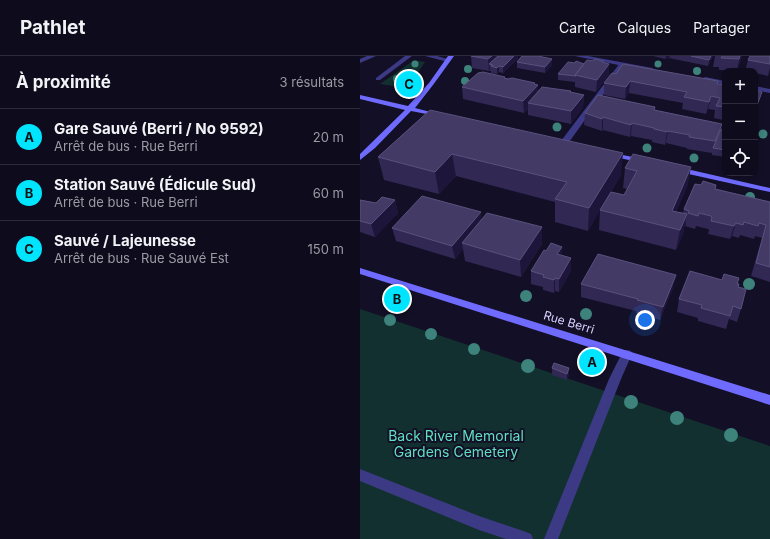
<!DOCTYPE html>
<html lang="fr">
<meta charset="utf-8">
<style>
body{margin:0;font-family:Inter,sans-serif;background:#1c1929;color:#f1f3f6}
.controls{position:absolute;right:12px;top:12px;display:grid;overflow:hidden;border-radius:8px;box-shadow:0 2px 6px #0003}
.controls button{width:36px;height:36px;display:grid;place-items:center;padding:0;border:0;border-bottom:1px solid #2e2b3b;background:#0e0b1c;color:#f1f3f6;font:20px sans-serif}
.you{position:absolute;left:285px;top:264px;width:14px;height:14px;margin:-10px;border:3px solid #fff;border-radius:50%;background:#1a73e8;box-shadow:0 0 0 6px #1a73e833}
.badge{display:grid;place-items:center;width:26px;height:26px;border-radius:50%;background:#00e5ff;color:#111;font-size:13px;font-weight:700}
.pin{position:absolute;translate:-50% -50%;border:2px solid #fff;box-shadow:0 1px 4px #0006}
.list{margin:0;padding:0;list-style:none}
h2{display:flex;justify-content:space-between;align-items:center;height:52px;margin:0;padding:0 16px;font-size:17px}
h2 small{font-size:13px;font-weight:400;color:#9b9ba3}
.list li{display:grid;grid-template-columns:26px 1fr auto;gap:12px;align-items:center;box-sizing:border-box;height:56px;padding:0 16px;border-top:1px solid #2e2b3b}
.list b{display:block;font-size:15px;white-space:nowrap}
.list p{margin:0;font-size:13px;white-space:nowrap;color:#9b9ba3}
.list em{font-size:13px;font-style:normal;color:#9b9ba3}
.icon{flex:none;width:22px;height:22px;fill:none;stroke:currentColor;stroke-width:2;stroke-linecap:round;stroke-linejoin:round}
.map{position:relative;flex:none;width:410px;height:483px;overflow:hidden}
header{display:flex;align-items:center;gap:24px;box-sizing:border-box;height:56px;padding:0 20px;background:#0e0b1c;border-bottom:1px solid #2e2b3b}
header strong{font-size:19px}
nav{display:flex;gap:22px;margin-inline-start:auto;font-size:14px}
main{display:flex}
aside{flex:1;background:#0e0b1c}
.map>svg:first-child{display:block}
.green{fill:#12302f}
.lines{fill:none;stroke-linecap:round;stroke-linejoin:round}
.lane{fill:#3d3a85;fill-rule:evenodd}
.street{fill:#3d3a85;fill-rule:evenodd}
.secondary{fill:#6f6bff;fill-rule:evenodd}
.tree{fill:#3d827b}
.wall{fill:#312854}
.shaded-wall{fill:#1d163a}
.building{fill:#433a66;stroke:#5a527e}
.labels{text-anchor:middle;dominant-baseline:central;stroke-width:4;stroke-linejoin:round;paint-order:stroke}
.street-label{font-size:12px;fill:#d9d4ff;stroke:#130f26}
.near-park-label{font-size:14px;fill:#5fe0c0;stroke:#130f26}
</style>
<header>
<strong>Pathlet</strong>
<nav><a>Carte</a><a>Calques</a><a>Partager</a></nav>
</header>
<main>
<aside>
<h2>À proximité<small>3 résultats</small></h2>
<ul class="list">
<li><span class="badge">A</span><div><b>Gare Sauvé (Berri / No 9592)</b><p>Arrêt de bus · Rue Berri</p></div><em>20 m</em></li>
<li><span class="badge">B</span><div><b>Station Sauvé (Édicule Sud)</b><p>Arrêt de bus · Rue Berri</p></div><em>60 m</em></li>
<li><span class="badge">C</span><div><b>Sauvé / Lajeunesse</b><p>Arrêt de bus · Rue Sauvé Est</p></div><em>150 m</em></li>
</ul>
</aside>
<div class="map">
<svg width="410" height="483" viewBox="0 0 410 483">
<rect width="100%" height="100%" fill="#130f26"/>
<path class="green" d="M54,4L65,6L59,15L41,31L20,28Z
M0,253L410,390V483H0Z"/>
<g class="lines">
<path class="lane" d="M7,0H16L0,7V3Z
M45,0H52L20,24H16V22Z
M65,0H77L91,4L88,6Z
M260,7L265,8L207,89H201V85Z
M267,294L271,295L272,298L261,323L198,483H184L249,323L263,295Z
M0,413L119,460L166,476L171,478L173,483H146L119,474L0,425Z"/>
<path class="street" d="M215,0H228L292,12L295,14L292,16Z
M345,21L365,25V29L343,24L342,23Z
M395,30L410,33V37L395,34Z"/>
<path class="secondary" d="M88,0H94L73,29L55,52L82,59V61L51,55L15,92L0,104V98L45,54L0,43V39L48,50L69,27Z
M247,96L283,103L287,105L283,107L250,100H247Z
M315,111H318L410,132V136L315,115Z
M0,212L410,339V349L0,218Z"/>
</g>
<g class="tree">
<circle cx="55" cy="8" r="3.5"/>
<circle cx="298" cy="8" r="3.5"/>
<circle cx="108" cy="13" r="4"/>
<circle cx="337" cy="15" r="4"/>
<circle cx="37" cy="23" r="4"/>
<circle cx="105" cy="25" r="4"/>
<circle cx="197" cy="71" r="4.5"/>
<circle cx="403" cy="78" r="4.5"/>
<circle cx="287" cy="92" r="4.5"/>
<circle cx="334" cy="102" r="4.5"/>
<circle cx="390" cy="141" r="5"/>
<circle cx="389" cy="228" r="6"/>
<circle cx="166" cy="240" r="6"/>
<circle cx="226" cy="258" r="6"/>
<circle cx="30" cy="264" r="6"/>
<circle cx="71" cy="278" r="6"/>
<circle cx="114" cy="293" r="6"/>
<circle cx="168" cy="310" r="7"/>
<circle cx="271" cy="346" r="7"/>
<circle cx="317" cy="362" r="7"/>
<circle cx="371" cy="379" r="7"/>
</g>
<path class="wall" d="M111,0L158,3L143,17L139,16L137,18L131,17V15H129L112,12Z
M179,0L192,9L185,17L157,12V6Z
M293,0H353L348,10L309,2L305,3Z
M355,0H382L377,14H359V11H353Z
M410,0V12L408,20L395,17V15H385L388,4Z
M243,7L249,8V19L236,36L215,31V26L198,24V18L224,8Z
M256,18L358,25V28L365,29V62H364L363,64L354,62L355,54L348,53L346,58L322,53L323,47L269,37L265,43L244,39V27Z
M145,22L175,27V28L178,34L211,36L224,39L223,51L211,68L168,59V53L164,57L103,43L102,31Z
M295,51V54L362,68L361,73L365,74V101L352,99V97L327,93V92L306,87L305,89L292,86V84L271,80L270,81L243,74L242,75L224,69L225,57Z
M70,54L261,119L251,136L264,139L267,133L263,132L265,112L331,111L327,131L316,156L323,157L324,153L341,129H356L355,133L410,146V226L391,220L402,182L395,180L394,183L380,179L379,182L372,180L370,183L348,178L349,174L348,173L336,170L335,173L325,170L326,168L325,167L323,178L316,194L239,174L240,154L228,175L195,166V146L96,120L79,138L24,124L18,101Z
M0,144L16,147L35,144L38,157L15,181L0,176Z
M121,163L182,188L161,221L105,205L103,193L95,203L36,185L32,172Z
M202,191V199L211,202V215L199,236L195,235L194,237L183,234V231L171,228V215L186,195Z
M221,228L313,232L300,264L276,257V255L221,241Z
M377,228L378,231L381,253L377,266L369,263L366,273L338,265V262L317,256L319,243Z
M194,307L209,319L207,324L192,319V312Z"/>
<path class="shaded-wall" d="M132,0H145L133,9L129,8L130,14L129,15L128,3Z
M154,0H158V3L143,17V11Z
M306,0H310L309,2L305,3Z
M351,0H353L348,10L349,4Z
M380,0H382V2L377,14Z
M192,3V9L185,17V11Z
M249,8V19L236,36L237,24Z
M139,10V16L137,18V12Z
M270,25L269,37L265,43L266,31Z
M175,27V32L178,29V41L168,47V53L164,57L163,45Z
M402,36L398,48L395,58L396,52Z
M224,39L223,51L211,68V55Z
M351,40L348,53L346,58L349,46Z
M243,61V74L242,75V63Z
M272,67L271,80L270,81L271,69Z
M362,68L360,80L354,92L355,85Z
M308,75L306,87L305,89L307,76Z
M263,97L261,119L228,175L229,152Z
M92,98L96,120L79,138L75,116Z
M331,111L327,131L310,171L312,155Z
M35,144L38,157L15,181L11,168Z
M121,156L122,169L102,187L103,193L95,203L92,190Z
M327,158L323,178L316,194L320,174Z
M376,167L372,180L370,183L374,170Z
M182,171V188L161,221L160,204Z
M202,191V204L197,198Z
M211,202V215L199,236V223Z
M316,219L313,232L300,264L303,251Z
M195,222V235L194,237V224Z
M209,312V319L207,324V318Z"/>
<path class="building" d="M111,0H132L128,3Z
M138,0H154L143,11L139,10L137,12L131,10L133,9L129,8Z
M162,0H178L192,3L185,11L157,6Z
M331,0H351L349,4Z
M362,0H380L379,3L361,2Z
M390,0H410V8L388,4Z
M235,3L243,5L242,6L249,8L237,24L215,19L227,4L233,5Z
M216,5L224,8L215,19L216,20L198,18L208,6L215,7Z
M263,8L358,25L357,28L365,29V51L356,50L360,42L351,40L349,46L324,41L327,36L270,25L266,31L244,27L252,17L256,18Z
M123,16L145,21L144,22L148,23L152,22L175,27L174,28L178,29L163,45L102,31L118,17Z
M182,31L211,35L210,36L224,39L211,55L168,47Z
M395,34L402,36L396,52H395Z
M238,39L295,51L294,54L362,68L355,85L329,81L330,79L308,75L307,76L294,73V72L272,67L271,69L243,61L242,63L225,57Z
M70,54L263,97L229,152L195,143L207,126L92,98L75,116L18,101Z
M361,73L365,74V94L353,92Z
M273,98L331,111L312,155L327,158L320,174L240,154L251,136L264,139L277,115L265,112Z
M343,125L356,129L355,133L410,146V211L396,207L406,169L399,167L398,170L384,166L383,169L376,167L374,170L351,165L352,161L351,160L339,157L338,160L328,157L329,155L324,153L335,128L341,129Z
M62,140L121,156L92,190L32,172Z
M22,141L35,144L11,168L0,165V144L16,147Z
M127,157L182,171L160,204L102,187Z
M191,187L202,191L197,198L211,202L199,223L195,222L194,224L183,221L184,219L171,215L184,194L186,195Z
M238,198L316,219L303,251L277,244L278,243L221,228Z
M330,215L362,224L364,218L379,222L377,228H379L378,231L386,233L381,253L373,250L370,260L341,252L342,249L319,243Z
M194,307L209,312L207,318L192,312Z"/>
<g class="labels">
<g class="street-label">
<text transform="translate(209 266) rotate(17)">Rue Berri</text>
</g>
<g class="near-park-label">
<text x="96" y="379">Back River Memorial<tspan x="96" dy="16">Gardens Cemetery</tspan></text>
</g>
</g>
</svg>
<div class="controls">
<button>+</button>
<button>−</button>
<button><svg class="icon" aria-label="locate" viewBox="0 0 24 24"><circle cx="12" cy="12" r="6"/><path d="M12 2v4M12 18v4M2 12h4M18 12h4"/></svg></button>
</div>
<div class="you"></div>
<div class="pin badge" style="left:232px;top:306px">A</div>
<div class="pin badge" style="left:37px;top:243px">B</div>
<div class="pin badge" style="left:49px;top:28px">C</div>
</div>
</main>
